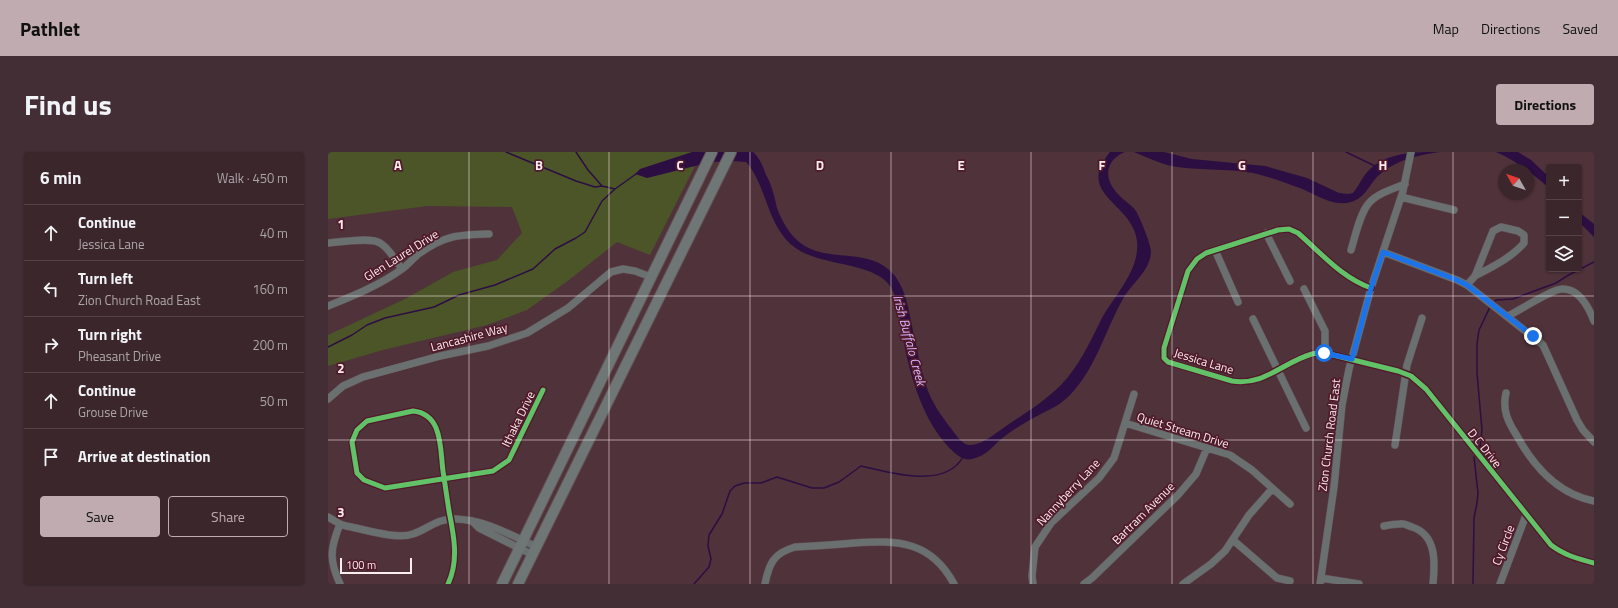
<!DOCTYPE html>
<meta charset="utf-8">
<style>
body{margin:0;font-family:"Titillium Web",sans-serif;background:#422e34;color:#f1f3f6}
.controls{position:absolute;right:12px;top:12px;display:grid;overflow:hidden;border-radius:4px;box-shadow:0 1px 3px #0004}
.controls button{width:36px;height:36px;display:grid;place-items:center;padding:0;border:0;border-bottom:1px solid #544348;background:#3b262c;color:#f1f3f6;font:20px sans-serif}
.compass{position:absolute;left:1170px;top:12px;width:36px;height:36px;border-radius:50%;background:#3b262c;box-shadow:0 1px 3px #0004;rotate:310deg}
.scale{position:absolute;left:12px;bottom:10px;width:72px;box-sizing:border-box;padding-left:4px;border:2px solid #fbecef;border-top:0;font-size:11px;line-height:14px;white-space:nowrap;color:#fbecef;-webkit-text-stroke:3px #501a2b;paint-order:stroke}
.stop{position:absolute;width:12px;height:12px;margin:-9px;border:3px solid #1a73e8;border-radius:50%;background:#fff}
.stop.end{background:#1a73e8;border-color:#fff;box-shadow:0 1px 4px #0008}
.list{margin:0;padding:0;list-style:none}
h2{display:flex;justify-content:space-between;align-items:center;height:52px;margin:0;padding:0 16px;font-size:17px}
h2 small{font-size:13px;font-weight:400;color:#aca5a9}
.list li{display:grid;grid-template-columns:26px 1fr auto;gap:12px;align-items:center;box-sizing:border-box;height:56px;padding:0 16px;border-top:1px solid #544348}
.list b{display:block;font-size:15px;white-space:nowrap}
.list p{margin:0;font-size:13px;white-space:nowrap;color:#aca5a9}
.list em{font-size:13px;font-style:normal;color:#aca5a9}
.actions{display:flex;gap:8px;padding:12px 16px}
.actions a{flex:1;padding:9px 0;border:1px solid #bfabb0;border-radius:4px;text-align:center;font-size:14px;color:#bfabb0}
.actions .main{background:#bfabb0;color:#111}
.icon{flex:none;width:22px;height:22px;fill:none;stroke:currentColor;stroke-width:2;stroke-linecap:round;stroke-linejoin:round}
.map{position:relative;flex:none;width:1266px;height:432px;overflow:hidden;border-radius:4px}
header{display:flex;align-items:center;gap:24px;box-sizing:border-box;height:56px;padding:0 20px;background:#bfabb0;color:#111}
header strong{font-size:19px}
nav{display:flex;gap:22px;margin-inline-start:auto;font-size:14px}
.intro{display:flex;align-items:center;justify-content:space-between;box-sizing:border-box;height:96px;padding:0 24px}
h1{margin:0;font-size:28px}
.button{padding:10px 18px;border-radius:4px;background:#bfabb0;color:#111;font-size:14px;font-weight:700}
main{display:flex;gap:24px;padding:0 24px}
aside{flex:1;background:#3b262c;border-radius:4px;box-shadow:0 1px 3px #0004}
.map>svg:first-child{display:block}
.green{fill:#4c5528}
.water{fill:#2c0e42}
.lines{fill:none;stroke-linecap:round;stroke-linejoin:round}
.stream{stroke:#2c0e42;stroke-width:1.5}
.minor-casing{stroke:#644f54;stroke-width:8}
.highway-casing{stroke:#644f54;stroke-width:12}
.minor{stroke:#6a6f6f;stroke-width:7}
.highway{stroke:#6e7676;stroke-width:10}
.cycleway-casing{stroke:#501a2b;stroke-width:8}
.cycleway{stroke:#61c268;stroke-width:5}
.route{stroke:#1a73e8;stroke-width:5}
.grid{fill:none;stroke:#fbecef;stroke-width:1;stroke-opacity:0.55}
.labels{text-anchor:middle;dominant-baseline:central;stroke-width:3.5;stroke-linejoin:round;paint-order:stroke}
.street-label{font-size:12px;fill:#fbecef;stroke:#501a2b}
.water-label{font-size:13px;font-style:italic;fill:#d5b6fe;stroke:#501a2b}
.grid-label{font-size:13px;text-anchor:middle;font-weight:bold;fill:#fbecef;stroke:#501a2b;stroke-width:3.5;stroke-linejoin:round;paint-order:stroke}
</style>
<header>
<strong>Pathlet</strong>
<nav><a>Map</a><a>Directions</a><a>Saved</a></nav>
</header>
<div class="intro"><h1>Find us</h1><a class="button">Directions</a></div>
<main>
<aside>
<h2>6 min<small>Walk · 450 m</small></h2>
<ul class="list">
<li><svg class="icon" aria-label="ahead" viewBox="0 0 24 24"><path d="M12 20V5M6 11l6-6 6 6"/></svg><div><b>Continue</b><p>Jessica Lane</p></div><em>40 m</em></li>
<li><svg class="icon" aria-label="left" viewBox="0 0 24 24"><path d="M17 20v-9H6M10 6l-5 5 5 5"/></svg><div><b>Turn left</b><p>Zion Church Road East</p></div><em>160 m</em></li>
<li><svg class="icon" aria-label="right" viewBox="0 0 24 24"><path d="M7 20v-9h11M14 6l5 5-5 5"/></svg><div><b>Turn right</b><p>Pheasant Drive</p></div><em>200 m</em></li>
<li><svg class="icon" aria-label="ahead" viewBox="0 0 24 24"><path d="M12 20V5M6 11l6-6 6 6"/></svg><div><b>Continue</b><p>Grouse Drive</p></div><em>50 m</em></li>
<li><svg class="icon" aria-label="arrive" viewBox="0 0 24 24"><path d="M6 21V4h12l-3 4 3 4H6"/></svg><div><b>Arrive at destination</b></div></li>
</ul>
<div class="actions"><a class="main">Save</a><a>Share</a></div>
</aside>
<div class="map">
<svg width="1266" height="432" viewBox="0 0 1266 432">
<rect width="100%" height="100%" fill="#4f323a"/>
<path class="green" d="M0,0H374L322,103L289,90L241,128L199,158L159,173L55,198L0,214V183L79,146L125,120L169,108L194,81L184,55L99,54L0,67Z"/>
<path class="water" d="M364,0H425C432,6 435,15 438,23C440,27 442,30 443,34C446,41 447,49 449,56C453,68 461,81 470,89C499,114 541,92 567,124C579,140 581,160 585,179C589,197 592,215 598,233C603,250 614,265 625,279C629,285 636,294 643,293C655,293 673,277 684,270C701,259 719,247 733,233C751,214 761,192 772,170C785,144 812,120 809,89C805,51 746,43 782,0H797C777,8 775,27 790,42C795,48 803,52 808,59C812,66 823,92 823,100C822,119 805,130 796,145C777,178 768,217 741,244C733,252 723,257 713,262C699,269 684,278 672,288C665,294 659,302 650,305C641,309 635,308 628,302C595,274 581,221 574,181C571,164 571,148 562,134C545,109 490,115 465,94C438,72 439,33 418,10L404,9L383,10L319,26L307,22L312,17Z
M806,0H836L864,7L937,14L979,26L1011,41L1020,42L1025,41C1031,34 1034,25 1041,18C1060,0 1086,0 1112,0C1090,3 1067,8 1050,24C1041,33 1037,46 1023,50C1003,56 984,39 966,34C952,29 939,24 925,21C898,16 870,19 843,14C831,11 818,5 806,0Z
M1168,0H1190L1203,8L1221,25V36C1204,21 1188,9 1168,0Z
M1251,60L1266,72V85L1251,70Z"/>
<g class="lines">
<path class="stream" d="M178,0L248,29L267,35L274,34L287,37L308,22
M248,0L260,18L274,34
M1018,0L1047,14
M1167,149L1168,148L1185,147L1228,131L1239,124L1266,110
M0,195L24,183L39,173L57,166L106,155L131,143L167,133L205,117L227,97L248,86L257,80L274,49L287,37
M1152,296L1154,278L1149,221V192L1151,178L1162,155
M366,432L381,415L383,407L380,394L381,383L394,362L402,339L407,334L416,331H433L449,325L484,336H496L511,330L533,314C561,320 616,338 635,305
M1145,432L1146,366L1149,351L1150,341L1146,305"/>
<defs>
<path id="minor" d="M1073,45L1126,58
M938,81L962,129
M0,91C11,90 43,85 52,91C61,96 68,109 74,117
M887,98L910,150
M1023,98C1027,85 1032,61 1041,51C1050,41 1065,37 1077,32
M1055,100L1129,128L1139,133L1215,193L1249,268L1255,278L1266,290
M1139,133L1147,124L1165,79L1173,75L1190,79L1196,83V91C1183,106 1164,115 1147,124
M1043,136C1014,126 993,101 970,81L961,77L950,78L878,101L869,107L860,119L836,196V206L840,210L904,229C937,234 955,210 984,202C988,201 993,201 997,201L1070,219L1083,224L1098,237L1223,393C1236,403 1250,407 1266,411
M976,137L997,179V201
M0,154C25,144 52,133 74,117C80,113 85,106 92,101C117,83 130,83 161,82
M1180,164C1191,159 1225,136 1235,137C1252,137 1261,156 1266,169
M925,167L978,276
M1178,241C1174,258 1180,270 1189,284C1206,315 1230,342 1266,349
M0,247L15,234L35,225L112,204L160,194L199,181L240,156L283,120L295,117L307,119L323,125
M797,271L902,303L924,318L962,352
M1067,293L1079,213L1094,166
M0,365L12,372L18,374C36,377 68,388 85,382C100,377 109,366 128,367C158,368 182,383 209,395
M144,369L151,376L205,403
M12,372C2,397 1,408 12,432
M1056,374C1061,373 1067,372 1072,372C1076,371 1080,374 1084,375C1109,383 1107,411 1105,432
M905,388L949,426L962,429
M993,426L1031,432
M120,432C131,409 126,384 121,359C119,346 117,333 115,319C112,297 115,262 85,259L39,269L29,278L24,290L29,321L36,328L57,336L165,319L181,308L215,238
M437,432C441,411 446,401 467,395C487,394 506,393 526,391C570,388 603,389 626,432
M705,432L704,424L707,395L723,371L771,326L786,306L806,242
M756,432L764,426L850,343L868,322L879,296
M855,432L883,412L897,399L921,363L944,337
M992,432L1006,335L1014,253L1021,217L1043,136L1075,39L1083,0
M1172,432L1198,363"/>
<path id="highway" d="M174,432L384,0
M190,432L403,0"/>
</defs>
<use href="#minor" class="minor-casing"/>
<use href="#highway" class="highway-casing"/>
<use href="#minor" class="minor"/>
<use href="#highway" class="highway"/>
<defs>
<path id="cycleway" d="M1043,136C1014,126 993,101 970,81L961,77L950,78L878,101L869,107L860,119L836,196V206L840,210L904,229C937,234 955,210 984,202C988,201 993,201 997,201L1070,219L1083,224L1098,237L1223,393C1236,403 1250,407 1266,411
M120,432C131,409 126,384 121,359C119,346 117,333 115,319C112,297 115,262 85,259L39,269L29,278L24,290L29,321L36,328L57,336L165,319L181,308L215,238"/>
</defs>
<use href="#cycleway" class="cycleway-casing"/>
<use href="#cycleway" class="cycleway"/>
</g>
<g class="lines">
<path class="route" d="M996,201L1024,207L1043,136L1055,100L1129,128L1139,133L1205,184"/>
</g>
<path class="grid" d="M141,0V432M281,0V432M422,0V432M563,0V432M703,0V432M844,0V432M985,0V432M1125,0V432M0,144H1266M0,288H1266"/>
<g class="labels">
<g class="street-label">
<text transform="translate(73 103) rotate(-32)">Glen Laurel Drive</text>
<text transform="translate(141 185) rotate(-15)">Lancashire Way</text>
<text transform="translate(876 209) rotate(17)">Jessica Lane</text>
<text transform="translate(190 267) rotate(-64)">Ithaka Drive</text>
<text transform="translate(855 278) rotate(17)">Quiet Stream Drive</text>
<text transform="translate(1001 283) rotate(-83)">Zion Church Road East</text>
<text transform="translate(1157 296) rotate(51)">D C Drive</text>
<text transform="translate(740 340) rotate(-47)">Nannyberry Lane</text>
<text transform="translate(815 361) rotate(-45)">Bartram Avenue</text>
<text transform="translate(1175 393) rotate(-69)">Cy Circle</text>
</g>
<g class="water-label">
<text transform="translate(582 188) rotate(75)">Irish Buffalo Creek</text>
</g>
</g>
<g class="grid-label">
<text x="70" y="18">A</text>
<text x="211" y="18">B</text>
<text x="352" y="18">C</text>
<text x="492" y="18">D</text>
<text x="633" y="18">E</text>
<text x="774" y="18">F</text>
<text x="914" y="18">G</text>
<text x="1055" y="18">H</text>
<text x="13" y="77">1</text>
<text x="13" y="221">2</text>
<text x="13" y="365">3</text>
</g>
</svg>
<div class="controls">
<button>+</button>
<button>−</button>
<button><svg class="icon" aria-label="layers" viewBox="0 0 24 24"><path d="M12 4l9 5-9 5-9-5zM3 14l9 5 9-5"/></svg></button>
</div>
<svg class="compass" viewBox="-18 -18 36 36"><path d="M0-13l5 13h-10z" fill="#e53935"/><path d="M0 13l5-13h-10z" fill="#aca5a9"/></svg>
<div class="scale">100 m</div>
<div class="stop" style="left:996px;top:201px"></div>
<div class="stop end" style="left:1205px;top:184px"></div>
</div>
</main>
